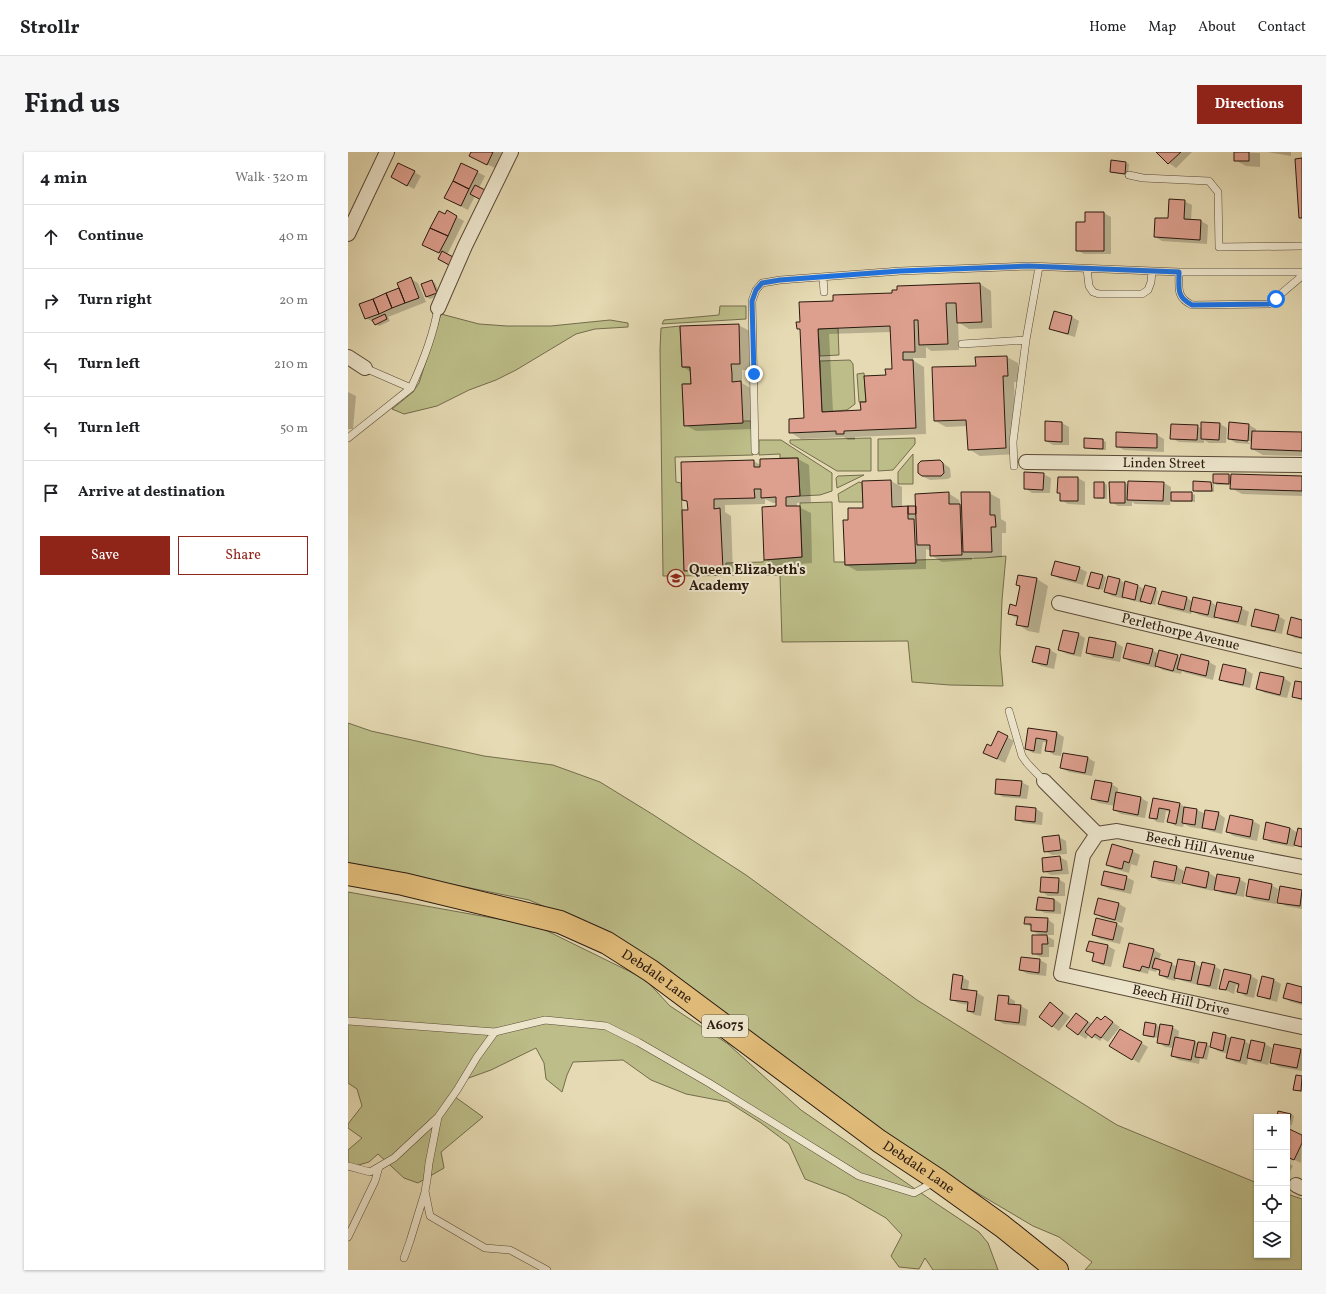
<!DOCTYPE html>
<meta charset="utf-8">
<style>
body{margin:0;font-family:Vollkorn,serif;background:#f6f6f6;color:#202124}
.controls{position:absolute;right:12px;bottom:12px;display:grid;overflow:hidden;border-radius:0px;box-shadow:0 1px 3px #0004}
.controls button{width:36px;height:36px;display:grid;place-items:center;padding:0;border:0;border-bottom:1px solid #e0e0e0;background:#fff;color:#202124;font:20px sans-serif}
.stop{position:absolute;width:12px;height:12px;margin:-9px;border:3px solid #1a73e8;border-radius:50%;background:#fff}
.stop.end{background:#1a73e8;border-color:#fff;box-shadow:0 1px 4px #0008}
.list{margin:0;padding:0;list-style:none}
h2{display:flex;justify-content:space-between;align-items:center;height:52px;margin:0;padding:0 16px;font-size:17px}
h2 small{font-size:13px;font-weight:400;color:#757577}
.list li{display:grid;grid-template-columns:26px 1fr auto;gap:12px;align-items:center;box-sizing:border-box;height:64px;padding:0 16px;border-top:1px solid #e0e0e0}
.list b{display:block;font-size:15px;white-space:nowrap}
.list em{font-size:13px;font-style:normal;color:#757577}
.actions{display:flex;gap:8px;padding:12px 16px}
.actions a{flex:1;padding:9px 0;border:1px solid #8f2418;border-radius:0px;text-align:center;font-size:14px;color:#8f2418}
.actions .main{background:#8f2418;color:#fff}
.icon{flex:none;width:22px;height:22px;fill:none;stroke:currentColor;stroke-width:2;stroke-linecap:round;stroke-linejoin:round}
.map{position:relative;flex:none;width:954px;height:1118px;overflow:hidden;border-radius:0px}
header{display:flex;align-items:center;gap:24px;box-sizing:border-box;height:56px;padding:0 20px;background:#fff;border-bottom:1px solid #e0e0e0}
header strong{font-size:19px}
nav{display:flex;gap:22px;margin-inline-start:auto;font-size:14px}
.intro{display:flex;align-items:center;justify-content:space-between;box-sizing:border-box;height:96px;padding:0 24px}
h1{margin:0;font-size:28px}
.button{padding:10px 18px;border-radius:0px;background:#8f2418;color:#fff;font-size:14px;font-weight:700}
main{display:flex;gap:24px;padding:0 24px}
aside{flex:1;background:#fff;border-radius:0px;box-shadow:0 1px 3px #0004}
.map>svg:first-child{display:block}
.green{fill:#bcbd88;stroke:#746c4c}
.shadow{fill:#0003;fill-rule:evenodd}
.building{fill:#dd9f8e;stroke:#2b1a0f;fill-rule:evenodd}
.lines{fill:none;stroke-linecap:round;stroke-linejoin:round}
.service-casing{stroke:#5a4a38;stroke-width:8}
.minor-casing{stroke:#5a4a38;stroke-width:16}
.primary-casing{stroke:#2b1a0f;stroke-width:24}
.service{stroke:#eee7ce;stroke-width:7}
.minor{stroke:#eee7ce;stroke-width:14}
.primary{stroke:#e2bd7a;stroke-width:22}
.route{stroke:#1a73e8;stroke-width:5}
.labels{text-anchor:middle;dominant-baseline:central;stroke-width:4;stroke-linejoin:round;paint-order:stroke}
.shield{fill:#eee7ce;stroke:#665848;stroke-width:1}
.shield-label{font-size:13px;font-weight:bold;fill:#2b1a0f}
.street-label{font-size:14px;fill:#2b1a0f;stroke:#eee7ce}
.poi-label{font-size:14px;font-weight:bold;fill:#2b1a0f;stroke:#eee7ce;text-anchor:start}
</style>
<header>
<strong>Strollr</strong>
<nav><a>Home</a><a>Map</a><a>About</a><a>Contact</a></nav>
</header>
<div class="intro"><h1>Find us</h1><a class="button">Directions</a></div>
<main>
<aside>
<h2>4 min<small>Walk · 320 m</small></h2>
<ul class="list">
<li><svg class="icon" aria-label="ahead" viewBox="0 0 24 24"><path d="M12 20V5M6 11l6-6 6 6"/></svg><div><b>Continue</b></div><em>40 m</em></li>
<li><svg class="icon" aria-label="right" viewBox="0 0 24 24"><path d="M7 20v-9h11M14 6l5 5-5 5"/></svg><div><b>Turn right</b></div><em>20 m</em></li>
<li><svg class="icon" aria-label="left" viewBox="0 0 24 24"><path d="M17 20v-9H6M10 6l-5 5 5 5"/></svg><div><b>Turn left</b></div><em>210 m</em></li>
<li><svg class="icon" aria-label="left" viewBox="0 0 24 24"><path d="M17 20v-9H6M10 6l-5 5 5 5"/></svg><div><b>Turn left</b></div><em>50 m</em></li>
<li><svg class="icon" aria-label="arrive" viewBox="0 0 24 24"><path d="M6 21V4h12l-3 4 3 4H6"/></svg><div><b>Arrive at destination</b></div></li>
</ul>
<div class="actions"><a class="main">Save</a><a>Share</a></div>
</aside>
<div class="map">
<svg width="954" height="1118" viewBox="0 0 954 1118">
<rect width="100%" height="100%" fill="#e5dab3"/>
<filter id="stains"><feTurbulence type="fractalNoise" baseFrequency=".005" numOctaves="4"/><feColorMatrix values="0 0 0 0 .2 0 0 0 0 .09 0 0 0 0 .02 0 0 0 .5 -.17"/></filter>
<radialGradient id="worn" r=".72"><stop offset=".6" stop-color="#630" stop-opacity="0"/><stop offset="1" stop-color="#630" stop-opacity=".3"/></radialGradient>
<path class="green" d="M372,154H398V167L314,172L316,168L371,163Z
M93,162L131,172L159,174H203L262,168L280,171V175L247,177L228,182L168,218L148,228L121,238L89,254L56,262L44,257L65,240L71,231Z
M332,174L334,215H342L343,232H335L336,273L394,271L395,269H403L405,303L327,305L328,330L333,331L336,418H368V420L377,421L378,411L415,410L416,408L454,405L452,351L484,350L486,410H497V413L567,411L568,408L636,406L658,404L654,448L652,501L655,534L602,533L564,530L560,489L434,490L432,423L315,424L312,197L313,176Z
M490,176L491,203L472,204L470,177Z
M502,208L505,212L507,252L499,258L474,260L472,209Z
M516,221L518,250H511L509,222Z
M523,286V319H489L442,291V288Z
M567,286V292L545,318L530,319V287Z
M411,288H433L484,321V339L472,343L452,344L450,306H432V302L411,303Z
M565,302V332H550V320Z
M516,323L489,336L488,326L490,324Z
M511,330L514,331L515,350H491L490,342Z
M0,571L23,579L136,604L205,613L252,630L304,662L398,723L569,848L769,973L909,1031V1103H939V1042L954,1047V1118H737L744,1110L711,1085L685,1074L587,1016L249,777L181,748L0,711Z
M0,740L189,774L297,827L322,854L380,892L453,958L586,1050L631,1080L640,1091L650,1118H585L577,1106L571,1117L551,1115L543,1104L554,1083L538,1066L498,1043L457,1027L441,992L413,971L380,950L338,942L303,928L275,908L225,910L219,923L214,940L198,927L196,911L188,896L143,918L118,927L103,942L135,965L93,1000L96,1016L70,1031L56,1026L30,1002L21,1010L0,1016V998L14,986L0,976V972L14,954L9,937L0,931Z"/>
<path class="shadow" d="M124,0H154L147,16L130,8Z
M809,0H844L828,16L821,11Z
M887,0L912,1V15L898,14L887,8Z
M919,0H943V4Z
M777,11L781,12L780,23L766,21L763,19Z
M114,12L137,24L120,58L104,50Z
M66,20L73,24L66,37L51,29Z
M836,49L844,53L843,69H853L860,73L859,92L814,89L807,85Z
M99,60L116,69L99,103L105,114L91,107L94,102L82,96Z
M756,61L763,65V102H736L729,98L738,71Z
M63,127L70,131L78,150L40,165L42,169L31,174L26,170H25L18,166Z
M84,129L87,131L92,143L82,147L79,145L74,133Z
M632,132L643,139L644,176L621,177L610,170L611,198L583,199L578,195V206H565L566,209L576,215L578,282L507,285V288H500L496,285L453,287L442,280L457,267L453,178L450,176L453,171L486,150ZM543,180L545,218L539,223L514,259L485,260L481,182Z
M707,160L724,165L731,169L727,185L710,180L702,176Z
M390,173L402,179L403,218H394V231L404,237L405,277L348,279L337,273L344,233L343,220L335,215Z
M659,205L670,211L671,230H666L669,302L632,304L621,297L620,274L598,275L587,269L629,215L628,206Z
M0,240L8,244L5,277H0Z
M714,271L721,275V293H705L698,289Z
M872,272L879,276L878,291H861L856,288V291L831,290L823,286L849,274L854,277Z
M901,273L908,277V280L954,281V304L915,303L904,297L905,291L896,286L895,287L903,292L888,291L881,287Z
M809,283L816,287V300L776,298L769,294Z
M755,288L758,290V298L740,297L737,296Z
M450,307L461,313L463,350L449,351V355H451L463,361L464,411L428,414L416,407L429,355V351H425L417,347V352L377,353V360L383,364L385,423L348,424L337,418L341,359V351L335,348L405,309L413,313V308Z
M592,309L602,316L603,325L600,327L582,328L574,324Z
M695,322L703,326L702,341H684L677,336Z
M866,323H881L884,324L954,325V344L894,342L883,336V333H869L866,331V340H849L846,338V330L863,331L866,332Z
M711,326H730L737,330V353L720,352L713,348V342L710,340Z
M543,329L554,335V355H569L600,341L611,348L612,353L615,355L641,341L652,347L653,367L658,370V381H654V405L627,406L624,405V408L594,410L583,403V399L578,397V417L509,419L498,413L501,369L516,357Z
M756,331L759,333V347H750L747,345Z
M777,331L781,333L816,331L823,335V341H843L847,343V350H827L823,348L822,353L787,352L784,350V354H770L763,350Z
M731,416L739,420L735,433L712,427L705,423Z
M755,424L758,425L755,438L740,434Z
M760,426L772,428L778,432V431L790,434L797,437H807L810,439L807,453L795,449L794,451L782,448L776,445V447L764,444L757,440Z
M689,427L700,434L691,481L680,479L669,472L670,467L661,462L669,455L673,435L669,433Z
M839,446L845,450H863L869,454L893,456L901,460L898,474L874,468L868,465L867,467L851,463L844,459L843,462L819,456L811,452Z
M930,464L937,468L934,482L911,477L904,473Z
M954,469V487L947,486L940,482Z
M730,482L737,486L733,505L719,502L712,498Z
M768,491L775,495L772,510L746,505L739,501Z
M689,495L702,498L709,502L706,517L693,514L685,510Z
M804,498L811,502L829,504L833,506L834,503L861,510L868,514L865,528L838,521L834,519L833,522L815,518L808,514V516L783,510L776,506Z
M875,513L898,518L905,522L902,536L879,531L872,527Z
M936,526L943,531L939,546L917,541L909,537Z
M954,531V549L945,544Z
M681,577L709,581L716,585L713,604L706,603L698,598L700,591L695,590L693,602L685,601L678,597Z
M659,585L666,589L657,611L636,601Z
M740,606L747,610L744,624L721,620L713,616Z
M673,630L681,634L679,647L655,645L648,641Z
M763,632L770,636V641L793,646L800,650L797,666L773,662L766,658L767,654L751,651L744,647Z
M805,647L832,652L839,656L849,658L858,662L870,661L877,666L874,682L862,679L854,675V677L842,675L836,672L835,675L828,674L821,670L822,660L818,659L816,671L809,670L802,665Z
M688,657L695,661L694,673L675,671L668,667Z
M883,664L905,669L912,673L909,689L886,684L879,680Z
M942,676L950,681L954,678V695L946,692V695L923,691L916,686Z
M711,685L718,689L719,702L704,703L697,699Z
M784,699L792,703L789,714L783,712L781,721L767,717L759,713Z
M712,705L719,709L721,722L703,723L696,719Z
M829,715L836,719L833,733L811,729L804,724Z
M839,716L861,721L869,726L891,727L898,731L896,745L874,741L866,736L865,739L843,734L836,730Z
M778,725L786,729L783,742L761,737L754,733Z
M710,727L717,731V744H700L693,739Z
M923,733L932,738L933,736L954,739V757L938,754L930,750L932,739L930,738L928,752L906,748L899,744Z
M690,746L706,747L713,752V762L697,761L689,757Z
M751,747L771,752L778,756L774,771L754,766L747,761Z
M699,767L706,772V783H697L706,788V795H701V805H692L685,801L694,784L684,779V775L677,772Z
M748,767L769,772L776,776L772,792L752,787L745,783Z
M760,794L767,798L763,815L753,813L745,808L747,803L739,798Z
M806,798L813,802L811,808L823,812L830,815L846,811L854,816L866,814L873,818L869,838L858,835L850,831V833L835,829L828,826L827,829L819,827L812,823L813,820L809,818L808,820L801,818L800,822L784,818L776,814Z
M674,806L692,808L699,812L698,824L680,822L672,818Z
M877,818L903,824L910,828L906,846L897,844L890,839L891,834L888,833L886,842L872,836Z
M614,825L621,829L620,839L628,840L636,845L633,864L627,863L620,859V853L610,851L603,847Z
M926,828L933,832L929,850L918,847L910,843Z
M954,836V853L943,850L936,846Z
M660,845L667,849V854H673L680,858L678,874L656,872L648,868Z
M702,851L722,865L711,879L704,874Z
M729,862L744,872L754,869L757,865L772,875L760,890L754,886L752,889L741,882L738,887L730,882Z
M798,872L808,873L813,876L824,875L831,879L830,887L847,890L851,892H858L862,894L859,908L852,906L851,912L831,908L824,904L826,896L817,895L810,890L811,886L800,885L796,883Z
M772,878L800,895L791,911L762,893Z
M866,881L878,884L884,887L896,889L903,893L917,892L924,896L920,913L907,910L900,906L899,913L887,910L879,906L880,902L870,899L863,895Z
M952,898L954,899V919L931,915L924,911Z
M949,924L954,925V940L946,937Z
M943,962L946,964L944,973L939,972V965H930Z
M939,977L954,984L953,1011L939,1004Z
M939,1010L945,1014L939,1025Z"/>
<path class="building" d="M123,0H145L139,13L121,4Z
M808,0H833L820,12Z
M886,0H901V9H886Z
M954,6V66H951L947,7Z
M763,8L778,10L777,22L762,20Z
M50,11L67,19L59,34L43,25Z
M113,11L130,19L121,37L105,29Z
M105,29L121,37L113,54L96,46Z
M127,33L137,38L133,48L122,42Z
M821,47L837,48L836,67L853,68L852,88L806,85L807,66H820Z
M99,58L109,64L100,84L82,76L91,59L97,62Z
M737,60H756V99H728V70H737Z
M82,76L100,84L91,101L74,93Z
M94,99L105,105L101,113L90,107Z
M63,125L71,146L57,151L49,131Z
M84,128L89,141L78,145L73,132Z
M632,131L634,170L609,171L608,151H598L600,192L571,193L570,168H566L567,200H555V208H565L568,276L496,279V282H488V279L441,281V267L456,266L452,177H449L448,170H452L451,150L485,149V143L544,141V138H549V134ZM542,174L544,217H537L538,223L516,224L518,250H512L513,258L474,260L470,177Z
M51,136L57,151L44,156L38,141Z
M38,141L44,156L31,162L25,147Z
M25,147L31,162L17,167L11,152Z
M706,159L724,164L720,182L701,177Z
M37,162L39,167L27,173L24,168Z
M391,172L392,212H383L384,222V230L393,229L395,271L336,274L334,232H343L342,215H334L332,174Z
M659,204L660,224H655L658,296L620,298L618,268L586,269L584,215L628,214L627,205Z
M697,269L714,270V290L697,289Z
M853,270L872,271L871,288L853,287Z
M881,270L901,272L900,289L880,287Z
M823,272L850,273L849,288L822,287Z
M904,279L954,280V299L903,297Z
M768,280L809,282V296L768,295Z
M736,286L755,287V297L736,296Z
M450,306L452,344L438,345V354H452L454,405L416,408L414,355L428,354V345L413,346V337H406L407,346L366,347V357L372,356L375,417L336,419L334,358H340L339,349L334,348L333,310L406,308V315H412V307Z
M592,308L595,311L596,321L593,324H574L570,321V312L573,309Z
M676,320L696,321L695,338L676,337Z
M865,322H881V332L865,331Z
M883,322L954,324V339L882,337Z
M710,325H730V349H712V341H709Z
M543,328L544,355L560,354V367H566L568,411L497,413L495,368H500V356H515L514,329Z
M780,329L816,330L815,349L779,348Z
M845,329L863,330L864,339H845Z
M746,330H756V346H746Z
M761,330H777V351H762Z
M601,340V352H612L614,403L582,404V393H569L567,342Z
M613,340H642V363H647L648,375H643L644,400H615Z
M823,340H844V349H823Z
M560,354H568V362H560Z
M707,409L732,415L728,429L703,423Z
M743,420L755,423L751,437L739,434Z
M670,423L689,426L680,475L668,473L670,464L660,462L662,452L668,454L672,434L668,433Z
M760,424L772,427L768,443L756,440Z
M777,429L790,433L787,448L774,445Z
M797,433L808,436L803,452L792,449Z
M814,439L839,445L836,458L810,452Z
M845,445L863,449L860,463L842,459Z
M869,450L894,455L890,470L866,465Z
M907,457L931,463L927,479L903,474Z
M943,465L954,468V486L939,482Z
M715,478L731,481L726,502L710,498Z
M741,485L768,490L765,506L738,501Z
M779,491L805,497L801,512L775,506Z
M688,494L702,497L699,513L684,510Z
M811,498L830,503L825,519L807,514Z
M833,502L861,509L858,524L829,517Z
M875,512L898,517L895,533L871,528Z
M912,520L936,525L932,543L908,537Z
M947,529L954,530V547L944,545Z
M680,576L709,580L706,600L697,599L699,588L688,586L686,599L677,597Z
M650,579L660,584L649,607L635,601L639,592L643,594Z
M715,601L740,605L737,621L712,616Z
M648,627L674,629L672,644L647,642Z
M747,628L764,631L760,650L743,647Z
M768,640L793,645L790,663L765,658Z
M805,646L832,651L828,672L819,670L822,658L811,656L809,667L801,666Z
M668,654L688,656L687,670L667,668Z
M836,655L849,657L847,673L834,671Z
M857,658L871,660L867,678L854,676Z
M882,663L905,668L902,685L878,680Z
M918,670L942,676L939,692L915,687Z
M950,676L954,677V695L946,693Z
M711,683L713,698L696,700L694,685Z
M764,692L785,698L781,711L776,709L774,717L758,713Z
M712,704L714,718L695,720L694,706Z
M806,709L829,714L826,729L803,725Z
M838,715L861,720L858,736L834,731Z
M756,719L779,724L776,738L753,733Z
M869,722L892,726L888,742L866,738Z
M693,725L711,726L710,741L692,740Z
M901,727L924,732L921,748L898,744Z
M932,734L954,738L952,754L929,751Z
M690,745L706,747V759L688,758Z
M750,746L771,751L767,768L746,762Z
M677,765L700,766L699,780L683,779V772H676Z
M748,766L769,771L765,788L744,783Z
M684,783H699L700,792H694V802H684Z
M741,789L760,793L756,812L744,809L746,801L738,799Z
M781,791L806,797L801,816L794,814L792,819L775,815Z
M673,805L692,807L691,821L671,818Z
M807,806L824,811L820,825L811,823L812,818L804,816Z
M830,807L847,810L843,829L826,826Z
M854,810L867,813L862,834L849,832Z
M876,817L903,823L899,842L889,840L891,832L881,829L878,838L871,837Z
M605,822L615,824L613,837L629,839L626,860L619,859L620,850L602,848Z
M914,824L926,827L922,847L909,844Z
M939,831L954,835V851L935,846Z
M650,843L661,844L660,852L673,853L671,871L647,868Z
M702,850L715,861L704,875L691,865Z
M728,861L740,870L730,883L718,874Z
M757,864L765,870L753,886L747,882L744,886L737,880L749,865L753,868Z
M797,870L808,872L806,885L795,883Z
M812,872L825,874L821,893L809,891Z
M772,877L794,890L784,908L761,894Z
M865,880L878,883L875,899L862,895Z
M827,885L847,889L843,908L823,904Z
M883,885L897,888L892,909L878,906Z
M903,888L917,891L913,909L899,906Z
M850,890L859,891L855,906L847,905Z
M926,892L953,897L949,916L922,911Z
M948,923L954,924L953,939L945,938Z
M930,959L943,962L941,972H939V965H929Z
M939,976L954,983V991L946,1008L939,1005Z"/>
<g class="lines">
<defs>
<path id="service" d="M781,23L795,26L861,29L870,40L871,95L954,94
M739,117L741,134L745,140L751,142H794L800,138L803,130L804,119
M831,120C831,136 828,145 844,153L921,152L954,124
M475,125L476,140
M614,192L678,188
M17,216L63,236C75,210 85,185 90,156
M0,286L63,236
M407,299L404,149L408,138L414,131L432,128L552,119L680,114L831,120H954
M666,314L665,290L678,188L691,115
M661,559L674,604L679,611L696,629
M0,869L147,880L197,868L258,874L290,890L361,931L511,1024L566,1041L586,1030
M147,880L129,905L109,938L90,965L81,1011L79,1028L77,1039L82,1064L137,1096L162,1098L199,1118
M0,1014L22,1020L46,1006L90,965
M0,1085L27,1029L31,1015
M56,1106L62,1089L77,1040"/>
<g id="minor">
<path d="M0,82L39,0"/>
<path d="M90,156L117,94L163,0"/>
<path d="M0,205L17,216"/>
<path id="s1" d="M678,310L954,313"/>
<path id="s2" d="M711,451L954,509"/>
<path d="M696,629L749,682"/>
<path id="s3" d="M749,682L735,703L713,822L954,875"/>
<path id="s4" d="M749,682L769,679L954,715"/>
<path d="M948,1033L954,1036"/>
</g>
<g id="primary">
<path id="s5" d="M0,722L55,732L212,770L259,791L303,819L531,989L590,1028L654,1074L709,1118"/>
</g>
</defs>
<use href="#service" class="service-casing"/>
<use href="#minor" class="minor-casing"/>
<use href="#primary" class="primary-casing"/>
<use href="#service" class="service"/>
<use href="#minor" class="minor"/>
<use href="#primary" class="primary"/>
</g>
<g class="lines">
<path class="route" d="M406,222L404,149L408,138L414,131L432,128L552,119L680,114L831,120C831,136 828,145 844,153L921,152L928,147"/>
</g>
<defs>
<symbol id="school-ring" viewBox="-11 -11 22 22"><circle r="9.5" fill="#eee7ce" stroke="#8f2418" stroke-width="1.5"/><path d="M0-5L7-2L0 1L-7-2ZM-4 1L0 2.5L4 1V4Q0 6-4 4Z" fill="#8f2418"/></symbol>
</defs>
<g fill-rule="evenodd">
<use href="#school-ring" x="318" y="416" width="20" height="20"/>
</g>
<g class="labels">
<rect class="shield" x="354" y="863" width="46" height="22" rx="3"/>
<g class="shield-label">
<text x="377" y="874">A6075</text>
</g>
<g class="street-label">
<text stroke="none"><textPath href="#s1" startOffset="138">Linden Street</textPath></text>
<text stroke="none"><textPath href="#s2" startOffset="125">Perlethorpe Avenue</textPath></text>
<text stroke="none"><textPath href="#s4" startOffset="105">Beech Hill Avenue</textPath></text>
<text stroke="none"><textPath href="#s5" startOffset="329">Debdale Lane</textPath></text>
<text stroke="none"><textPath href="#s3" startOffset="269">Beech Hill Drive</textPath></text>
<text stroke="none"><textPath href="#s5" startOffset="653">Debdale Lane</textPath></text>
</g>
<g class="poi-label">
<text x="341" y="418">Queen Elizabeth's<tspan x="341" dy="16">Academy</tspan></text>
</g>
</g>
<rect width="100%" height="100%" filter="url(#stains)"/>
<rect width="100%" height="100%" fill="url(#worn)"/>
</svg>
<div class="controls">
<button>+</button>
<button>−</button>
<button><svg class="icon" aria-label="locate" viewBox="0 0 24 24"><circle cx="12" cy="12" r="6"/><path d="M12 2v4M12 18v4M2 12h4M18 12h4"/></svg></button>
<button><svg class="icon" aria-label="layers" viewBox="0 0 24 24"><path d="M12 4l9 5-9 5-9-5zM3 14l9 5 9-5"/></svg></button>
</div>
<div class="stop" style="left:928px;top:147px"></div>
<div class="stop end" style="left:406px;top:222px"></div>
</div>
</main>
